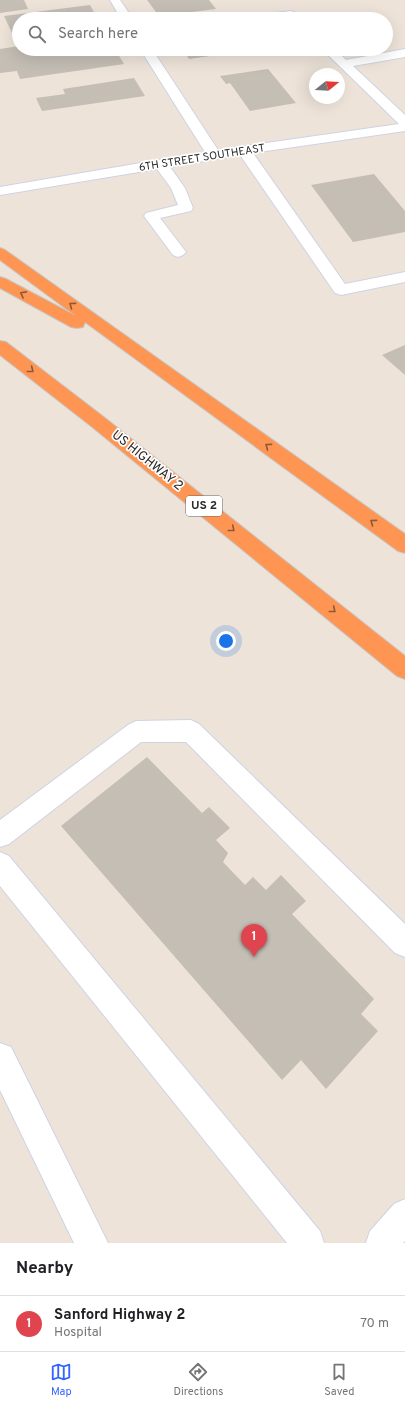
<!DOCTYPE html>
<style>
body{margin:0;font-family:Overpass,sans-serif;background:#f2f2f2;color:#202124}
.compass{position:absolute;left:309px;top:68px;width:36px;height:36px;border-radius:50%;background:#fff;box-shadow:0 4px 16px #0002;rotate:72deg}
.you{position:absolute;left:226px;top:641px;width:14px;height:14px;margin:-10px;border:3px solid #fff;border-radius:50%;background:#1a73e8;box-shadow:0 0 0 6px #1a73e833}
.badge{display:grid;place-items:center;width:26px;height:26px;border-radius:50%;background:#3463ff;color:#fff;font-size:13px;font-weight:700}
.pin{position:absolute;translate:-50% -33px;filter:drop-shadow(0 1px 2px #0008)}
.pin::after{content:'';position:absolute;top:21px;width:14px;height:12px;background:inherit;clip-path:polygon(0 0,100% 0,50% 100%)}
.list{margin:0;padding:0;list-style:none}
h2{display:flex;justify-content:space-between;align-items:center;height:52px;margin:0;padding:0 16px;font-size:17px}
h2 small{font-size:13px;font-weight:400;color:#757577}
.list li{display:grid;grid-template-columns:26px 1fr auto;gap:12px;align-items:center;box-sizing:border-box;height:56px;padding:0 16px;border-top:1px solid #e0e0e0}
.list b{display:block;font-size:15px;white-space:nowrap}
.list p{margin:0;font-size:13px;white-space:nowrap;color:#757577}
.list em{font-size:13px;font-style:normal;color:#757577}
.icon{flex:none;width:22px;height:22px;fill:none;stroke:currentColor;stroke-width:2;stroke-linecap:round;stroke-linejoin:round}
.map{position:relative;flex:none;width:405px;height:1243px;overflow:hidden}
.search{position:absolute;background:#fff;box-shadow:0 4px 16px #0002;left:12px;right:12px;top:12px;height:44px;display:flex;align-items:center;gap:10px;box-sizing:border-box;padding:0 14px;border-radius:22px;color:#757577;font-size:15px}
.sheet{height:108px;background:#fff}
nav{display:flex;justify-content:space-around;align-items:center;box-sizing:border-box;height:56px;border-top:1px solid #e0e0e0;background:#fff;font-size:11px;color:#757577}
nav a{display:grid;justify-items:center;gap:2px}
nav .on{color:#3463ff}
.map>svg:first-child{display:block}
.building{fill:#c4beb5}
.lines{fill:none;stroke-linecap:round;stroke-linejoin:round}
.minor-casing{stroke:#ced3e4;stroke-width:2}
.highway-casing{stroke:#c7c7c7;stroke-width:2}
.minor{fill:#fff;fill-rule:evenodd}
.highway{fill:#ff9552;fill-rule:evenodd}
.oneway{stroke:#895a3b}
.labels{text-anchor:middle;dominant-baseline:central;stroke-width:3.5;stroke-linejoin:round;paint-order:stroke}
.far-street-label{font-size:11px;fill:#292929;stroke:#fff}
.shield{fill:#fff;stroke:#696969;stroke-width:1}
.shield-label{font-size:12px;font-weight:bold;fill:#292929}
.street-label{font-size:13px;fill:#292929;stroke:#fff}
</style>
<div class="map">
<svg width="405" height="1243" viewBox="0 0 405 1243">
<rect width="100%" height="100%" fill="#ede3d9"/>
<path class="building" d="M0,0H24L28,9L0,13Z
M147,0H209L216,9L159,16Z
M90,5L98,19H19V32L12,33L4,16Z
M19,46V49H115L124,64L20,79L17,71L0,73V49Z
M183,49H236L238,52L189,59Z
M268,69L296,103L250,111L230,83L226,84L220,76Z
M134,78L145,96L42,111L36,98L65,94L63,89Z
M374,174L405,211V232L353,242L311,185Z
M405,345V375L382,355Z
M147,757L202,813L209,807L230,828L216,840L228,853L223,862L245,885L253,877L266,890L281,875L306,901L292,914L374,999L361,1014L378,1031L326,1089L301,1060L282,1080L61,826Z"/>
<g class="lines">
<defs>
<path id="minor" d="M110,0H120L133,19H121Z
M291,11L297,14L295,16L279,19H247L249,17L253,16Z
M140,49H152L218,150L399,124L322,49H335L346,60L405,49V57L353,66L405,115V131L253,153L345,284L405,272V282L341,295L335,293L240,155L170,167L185,188L193,208L191,211L160,218L186,252L183,255L178,257L173,255L144,216L146,213L178,205L171,188L157,169L0,195V187L205,152Z
M191,720L199,724L405,924V957L395,953L186,742H141L9,844L0,847V820L128,725L136,721Z
M0,852L9,856L320,1231L324,1243H287L0,886Z
M0,1043L11,1047L108,1243H74L0,1090Z
M405,1199V1241L403,1243H366L370,1231L394,1204Z"/>
<path id="highway" d="M0,248L5,250L405,534V553L398,551L85,322L83,327L77,328L71,327L0,288V277L6,279L76,316L0,260Z
M0,341L6,342L105,418L405,656V679L397,676L91,426L0,355Z"/>
</defs>
<use href="#minor" class="minor-casing"/>
<use href="#highway" class="highway-casing"/>
<use href="#minor" class="minor"/>
<use href="#highway" class="highway"/>
</g>
<defs><path id="oneway-chevron" d="M-2-3.5L2.5 0L-2 3.5" fill="none" stroke-width="1.6" stroke-linecap="round" stroke-linejoin="round"/></defs>
<g class="oneway">
<use href="#oneway-chevron" transform="translate(23 294) rotate(-152)"/>
<use href="#oneway-chevron" transform="translate(72 305) rotate(-144)"/>
<use href="#oneway-chevron" transform="translate(31 370) rotate(38)"/>
<use href="#oneway-chevron" transform="translate(268 446) rotate(-144)"/>
<use href="#oneway-chevron" transform="translate(373 522) rotate(-144)"/>
<use href="#oneway-chevron" transform="translate(232 529) rotate(39)"/>
<use href="#oneway-chevron" transform="translate(333 610) rotate(39)"/>
</g>
<g class="labels">
<g class="far-street-label">
<text transform="translate(202 158) rotate(-9)">6TH STREET SOUTHEAST</text>
</g>
<rect class="shield" x="186" y="496" width="36" height="20" rx="3"/>
<g class="shield-label">
<text x="204" y="506">US 2</text>
</g>
<g class="street-label">
<text transform="translate(147 461) rotate(39)">US HIGHWAY 2</text>
</g>
</g>
</svg>
<svg class="compass" viewBox="-18 -18 36 36"><path d="M0-13l5 13h-10z" fill="#e53935"/><path d="M0 13l5-13h-10z" fill="#757577"/></svg>
<div class="you"></div>
<div class="pin badge" style="left:254px;top:957px;background:#e0444e">1</div>
<div class="search"><svg class="icon" aria-label="search" viewBox="0 0 24 24"><circle cx="10" cy="10" r="6"/><path d="M15 15l6 6"/></svg>Search here</div>
</div>
<section class="sheet">
<h2>Nearby<small></small></h2>
<ul class="list">
<li><span class="badge" style="background:#e0444e">1</span><div><b>Sanford Highway 2</b><p>Hospital</p></div><em>70 m</em></li>
</ul>
</section>
<nav>
<a class="on"><svg class="icon" aria-label="map" viewBox="0 0 24 24"><path d="M3 6l6-2 6 2 6-2v14l-6 2-6-2-6 2zM9 4v14M15 6v14"/></svg>Map</a>
<a><svg class="icon" aria-label="directions" viewBox="0 0 24 24"><path d="M12 3l9 9-9 9-9-9zM9 14v-3h6M13 9l2 2-2 2"/></svg>Directions</a>
<a><svg class="icon" aria-label="saved" viewBox="0 0 24 24"><path d="M7 4h10v16l-5-4-5 4z"/></svg>Saved</a>
</nav>
